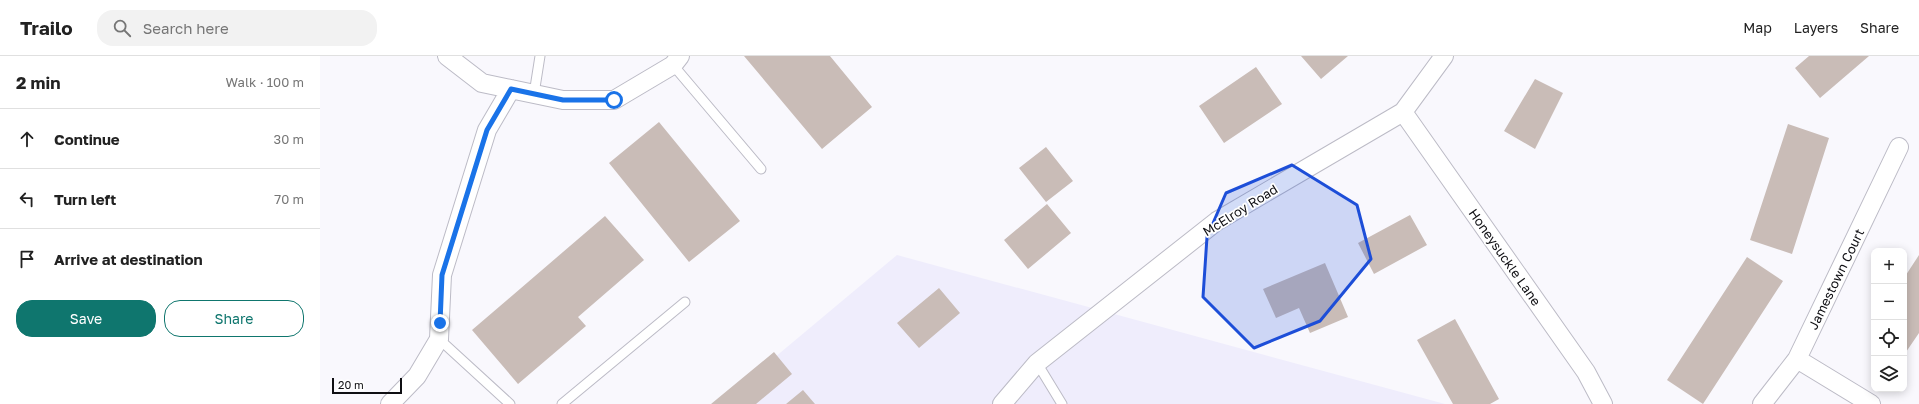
<!DOCTYPE html>
<meta charset="utf-8">
<style>
body{margin:0;font-family:"Golos Text",sans-serif;background:#f2f2f2;color:#222}
.controls{position:absolute;right:12px;bottom:12px;display:grid;overflow:hidden;border-radius:8px;box-shadow:0 2px 10px #0003}
.controls button{width:36px;height:36px;display:grid;place-items:center;padding:0;border:0;border-bottom:1px solid #e0e0e0;background:#fff;color:#222;font:20px sans-serif}
.scale{position:absolute;left:12px;bottom:10px;width:70px;box-sizing:border-box;padding-left:4px;border:2px solid #0f0f13;border-top:0;font-size:11px;line-height:14px;white-space:nowrap;color:#0f0f13;-webkit-text-stroke:3px #fff;paint-order:stroke}
.stop{position:absolute;width:12px;height:12px;margin:-9px;border:3px solid #1a73e8;border-radius:50%;background:#fff}
.stop.end{background:#1a73e8;border-color:#fff;box-shadow:0 1px 4px #0008}
.list{margin:0;padding:0;list-style:none}
h2{display:flex;justify-content:space-between;align-items:center;height:52px;margin:0;padding:0 16px;font-size:17px}
h2 small{font-size:13px;font-weight:400;color:#767676}
.list li{display:grid;grid-template-columns:26px 1fr auto;gap:12px;align-items:center;box-sizing:border-box;height:60px;padding:0 16px;border-top:1px solid #e0e0e0}
.list b{display:block;font-size:15px;white-space:nowrap}
.list em{font-size:13px;font-style:normal;color:#767676}
.actions{display:flex;gap:8px;padding:12px 16px}
.actions a{flex:1;padding:9px 0;border:1px solid #0f766e;border-radius:16px;text-align:center;font-size:14px;color:#0f766e}
.actions .main{background:#0f766e;color:#fff}
.icon{flex:none;width:22px;height:22px;fill:none;stroke:currentColor;stroke-width:2;stroke-linecap:round;stroke-linejoin:round}
.map{position:relative;flex:none;width:1599px;height:348px;overflow:hidden}
header{display:flex;align-items:center;gap:24px;box-sizing:border-box;height:56px;padding:0 20px;background:#fff;border-bottom:1px solid #e0e0e0}
header strong{font-size:19px}
nav{display:flex;gap:22px;margin-inline-start:auto;font-size:14px}
.search{width:280px;height:36px;background:#f2f2f2;display:flex;align-items:center;gap:10px;box-sizing:border-box;padding:0 14px;border-radius:16px;color:#767676;font-size:15px}
main{display:flex}
aside{flex:1;background:#fff}
.map>svg:first-child{display:block}
.built{fill:#efedfc}
.building{fill:#c9bcb7}
.lines{fill:none;stroke-linecap:round;stroke-linejoin:round}
.lane-casing{stroke:#bcbbc6;stroke-width:11}
.street-casing{stroke:#bcbbc6;stroke-width:20}
.lane{stroke:#fff;stroke-width:9}
.street{stroke:#fff;stroke-width:18}
.route{stroke:#1a73e8;stroke-width:5}
.marked{fill:#1d4ed8;fill-opacity:0.2;stroke:#1d4ed8;stroke-width:3;stroke-linejoin:round}
.labels{text-anchor:middle;dominant-baseline:central;stroke-width:3.5;stroke-linejoin:round;paint-order:stroke}
.street-label{font-size:13px;fill:#0f0f13;stroke:#fff}
</style>
<header>
<strong>Trailo</strong>
<div class="search"><svg class="icon" aria-label="search" viewBox="0 0 24 24"><circle cx="10" cy="10" r="6"/><path d="M15 15l6 6"/></svg>Search here</div>
<nav><a>Map</a><a>Layers</a><a>Share</a></nav>
</header>
<main>
<aside>
<h2>2 min<small>Walk · 100 m</small></h2>
<ul class="list">
<li><svg class="icon" aria-label="ahead" viewBox="0 0 24 24"><path d="M12 20V5M6 11l6-6 6 6"/></svg><div><b>Continue</b></div><em>30 m</em></li>
<li><svg class="icon" aria-label="left" viewBox="0 0 24 24"><path d="M17 20v-9H6M10 6l-5 5 5 5"/></svg><div><b>Turn left</b></div><em>70 m</em></li>
<li><svg class="icon" aria-label="arrive" viewBox="0 0 24 24"><path d="M6 21V4h12l-3 4 3 4H6"/></svg><div><b>Arrive at destination</b></div></li>
</ul>
<div class="actions"><a class="main">Save</a><a>Share</a></div>
</aside>
<div class="map">
<svg width="1599" height="348" viewBox="0 0 1599 348">
<rect width="100%" height="100%" fill="#f9f8fd"/>
<path class="built" d="M577,199L1125,348H399Z"/>
<path class="building" d="M424,0H510L552,51L502,93Z
M981,0H1028L1001,23Z
M1489,0H1549L1500,42L1475,12Z
M936,11L962,48L904,87L879,50Z
M1215,23L1243,37L1215,93L1184,75Z
M339,66L420,165L369,206L289,107Z
M1468,68L1509,82L1472,198L1430,184Z
M726,91L753,125L726,146L699,112Z
M727,148L751,177L708,213L684,184Z
M1090,159L1107,189L1054,218L1038,187Z
M285,160L324,204L258,261L266,270L198,328L152,274Z
M1599,199V277L1586,296L1584,295V222Z
M1427,201L1463,225L1383,348L1347,324Z
M1005,207L1028,261L990,277L979,252L956,262L943,233Z
M619,232L640,257L599,292L577,267Z
M1135,263L1179,343L1170,348H1133L1097,284Z
M454,296L472,318L436,348H391Z
M483,334L495,348H466Z"/>
<g class="lines">
<defs>
<path id="lane" d="M353,9L441,113
M214,38L220,0
M119,283L190,348
M717,307L742,348
M242,348L365,246"/>
<path id="street" d="M127,0L162,27L243,44H294L353,9L360,0
M1083,56L1266,316L1283,348
M1477,303L1551,348
M70,348L97,320L119,283L122,219L167,74L191,33
M682,348L717,307L897,165L1083,56L1124,0
M1442,348L1477,303L1579,91"/>
</defs>
<use href="#lane" class="lane-casing"/>
<use href="#street" class="street-casing"/>
<use href="#lane" class="lane"/>
<use href="#street" class="street"/>
</g>
<g class="lines">
<path class="route" d="M120,267L122,219L167,74L191,33L243,44H294"/>
</g>
<path class="marked" d="M972,109L1037,149L1051,203L1000,265L934,292L883,241L887,181L906,137Z"/>
<g class="labels">
<g class="street-label">
<text transform="translate(920 154) rotate(-32)">McElroy Road</text>
<text transform="translate(1185 201) rotate(55)">Honeysuckle Lane</text>
<text transform="translate(1516 223) rotate(-64)">Jamestown Court</text>
</g>
</g>
</svg>
<div class="controls">
<button>+</button>
<button>−</button>
<button><svg class="icon" aria-label="locate" viewBox="0 0 24 24"><circle cx="12" cy="12" r="6"/><path d="M12 2v4M12 18v4M2 12h4M18 12h4"/></svg></button>
<button><svg class="icon" aria-label="layers" viewBox="0 0 24 24"><path d="M12 4l9 5-9 5-9-5zM3 14l9 5 9-5"/></svg></button>
</div>
<div class="scale">20 m</div>
<div class="stop" style="left:294px;top:44px"></div>
<div class="stop end" style="left:120px;top:267px"></div>
</div>
</main>
